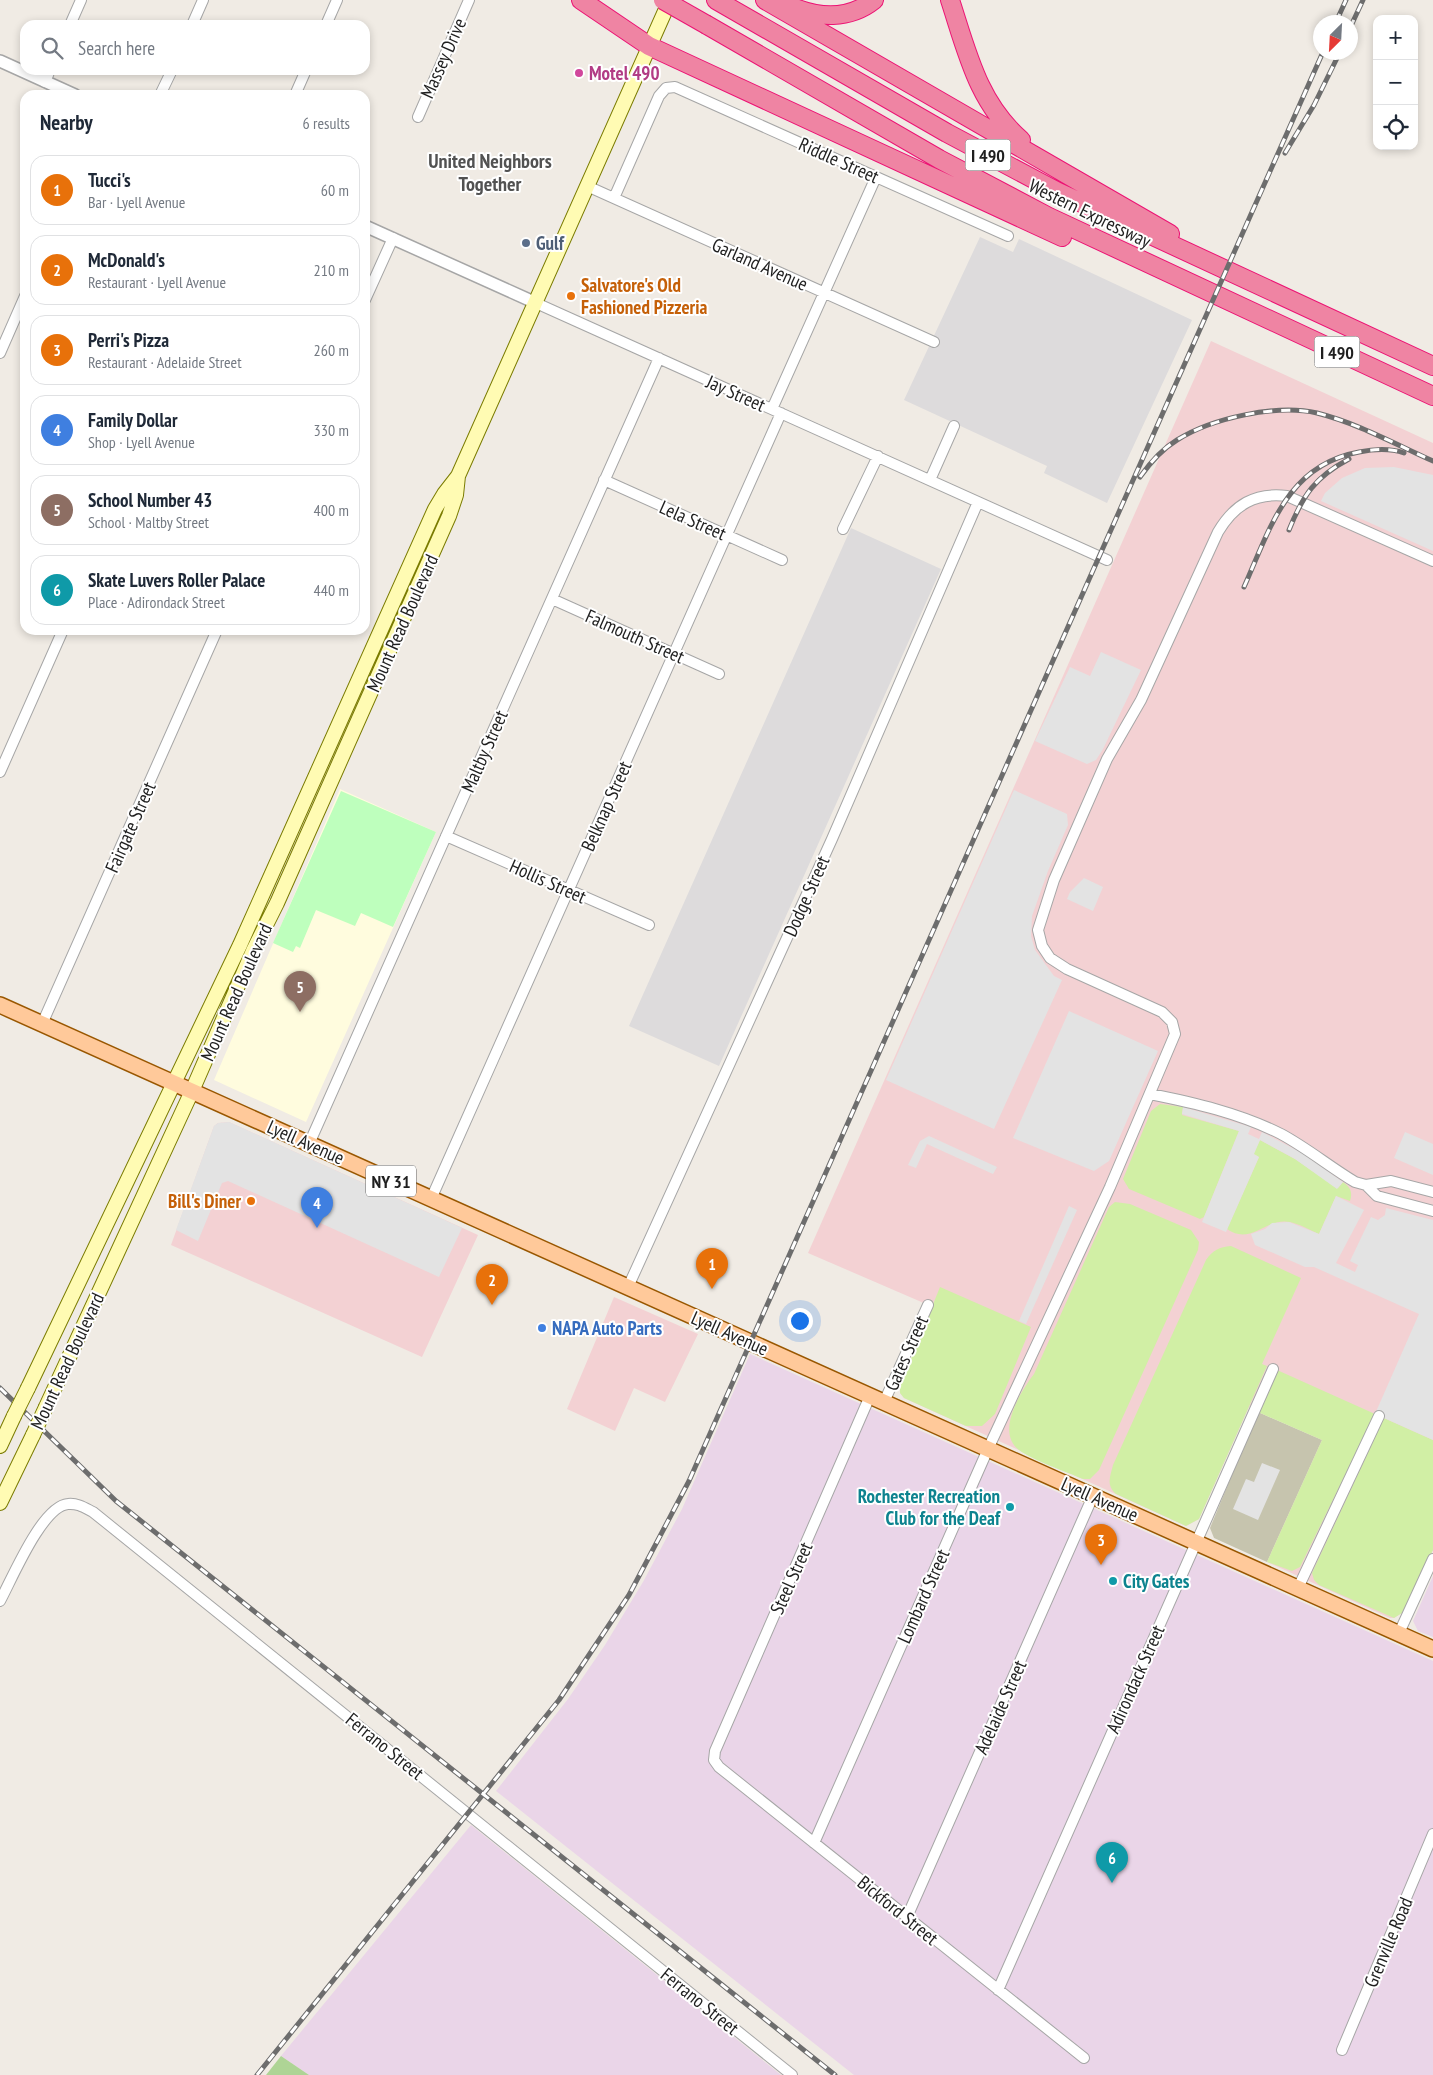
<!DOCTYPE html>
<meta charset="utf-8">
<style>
body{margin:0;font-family:"PT Sans Narrow",sans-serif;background:#f6f6f7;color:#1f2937}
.controls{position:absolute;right:15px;top:15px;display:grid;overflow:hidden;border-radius:10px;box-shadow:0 2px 8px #0003}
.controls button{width:45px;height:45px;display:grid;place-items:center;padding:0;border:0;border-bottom:1px solid #e0e1e3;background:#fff;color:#1f2937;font:25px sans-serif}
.compass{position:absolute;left:1313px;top:15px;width:45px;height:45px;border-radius:50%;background:#fff;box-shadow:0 2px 8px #0003;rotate:204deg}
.you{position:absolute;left:799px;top:1320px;width:18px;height:18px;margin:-12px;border:4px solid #fff;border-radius:50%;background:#1a73e8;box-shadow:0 0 0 8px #1a73e833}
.badge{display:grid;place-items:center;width:32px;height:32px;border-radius:50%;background:#cd0015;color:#fff;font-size:16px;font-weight:700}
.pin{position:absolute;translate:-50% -41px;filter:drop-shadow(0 1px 2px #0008)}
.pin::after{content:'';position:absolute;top:26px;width:18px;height:15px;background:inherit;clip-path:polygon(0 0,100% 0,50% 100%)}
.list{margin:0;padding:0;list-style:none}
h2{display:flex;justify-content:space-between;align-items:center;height:65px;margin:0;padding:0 20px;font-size:21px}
h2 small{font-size:16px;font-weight:400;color:#747a83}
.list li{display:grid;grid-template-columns:32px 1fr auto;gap:15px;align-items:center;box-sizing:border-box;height:70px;margin:0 10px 10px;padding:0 10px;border:1px solid #e0e1e3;border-radius:15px}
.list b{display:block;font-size:19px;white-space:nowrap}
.list p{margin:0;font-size:16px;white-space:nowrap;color:#747a83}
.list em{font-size:16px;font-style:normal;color:#747a83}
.icon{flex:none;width:28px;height:28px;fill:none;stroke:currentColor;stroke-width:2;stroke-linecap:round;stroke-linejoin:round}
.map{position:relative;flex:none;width:1433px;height:2075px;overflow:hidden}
.search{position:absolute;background:#fff;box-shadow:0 2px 8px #0003;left:20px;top:20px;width:350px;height:55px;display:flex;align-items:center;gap:12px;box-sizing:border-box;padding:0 18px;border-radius:15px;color:#747a83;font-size:19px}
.panel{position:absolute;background:#fff;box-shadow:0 2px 8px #0003;left:20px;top:90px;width:350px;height:545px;border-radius:15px}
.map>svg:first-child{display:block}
.residential{fill:#dddbdc}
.commercial{fill:#f3d1d3}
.industrial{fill:#ead5e8}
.education{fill:#fffcde}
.construction{fill:#c6c4ae}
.grass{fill:#d1efa5}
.forest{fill:#aed495}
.park{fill:#beffbd}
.parking{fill:#e3e3e3}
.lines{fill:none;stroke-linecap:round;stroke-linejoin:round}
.minor-casing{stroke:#a6a6a6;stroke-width:12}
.tertiary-casing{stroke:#a6a6a6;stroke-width:14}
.secondary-casing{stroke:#7a7b00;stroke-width:16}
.primary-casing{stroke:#995700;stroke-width:18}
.motorway-casing{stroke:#ec1374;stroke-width:20}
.minor{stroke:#fff;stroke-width:10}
.tertiary{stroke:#fff;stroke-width:11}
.secondary{stroke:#fffbb3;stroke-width:14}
.primary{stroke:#ffc99a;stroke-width:15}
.motorway{stroke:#ef84a3;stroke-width:18}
.rail-casing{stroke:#6d6d6d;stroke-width:5}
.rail{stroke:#fff;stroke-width:3;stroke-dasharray:9;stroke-linecap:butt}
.secondary-bridge-casing{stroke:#7a7b00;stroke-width:16;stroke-linecap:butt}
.motorway-bridge-casing{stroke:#ec1374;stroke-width:20;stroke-linecap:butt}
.secondary-bridge{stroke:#fffbb3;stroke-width:14}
.motorway-bridge{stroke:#ef84a3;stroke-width:18}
.hotel-dot{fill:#d1479c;stroke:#fff;stroke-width:2}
.service-dot{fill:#5c6f8a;stroke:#fff;stroke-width:2}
.food-dot{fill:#e8710a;stroke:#fff;stroke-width:2}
.shop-dot{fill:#3f7fe0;stroke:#fff;stroke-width:2}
.culture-dot{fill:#0f9aa8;stroke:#fff;stroke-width:2}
.labels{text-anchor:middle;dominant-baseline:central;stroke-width:4;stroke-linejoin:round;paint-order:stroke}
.shield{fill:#fff;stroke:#626262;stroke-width:1}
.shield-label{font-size:18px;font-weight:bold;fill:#1f1f1f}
.street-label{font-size:19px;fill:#1f1f1f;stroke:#fff}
.hotel-label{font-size:19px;font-weight:bold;fill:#b23c85;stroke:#fff;text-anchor:start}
.service-label{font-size:19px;font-weight:bold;fill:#4e5e75;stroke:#fff;text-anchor:start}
.food-label{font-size:19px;font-weight:bold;fill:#c56008;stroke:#fff;text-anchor:start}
.shop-label{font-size:19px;font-weight:bold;fill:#366cbe;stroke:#fff;text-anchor:start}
.culture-label{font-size:19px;font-weight:bold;fill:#0d838f;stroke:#fff;text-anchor:end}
.neighbourhood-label{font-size:20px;font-weight:bold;fill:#525252;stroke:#fff}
</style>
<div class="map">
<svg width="1433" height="2075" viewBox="0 0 1433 2075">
<rect width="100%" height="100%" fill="#f0ebe4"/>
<path class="residential" d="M980,237L1013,252L1019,239L1192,320L1107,503L1044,473L1047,466L904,400Z
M851,528L941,569L719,1066L629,1026Z"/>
<path class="commercial" d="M1211,341L1433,443V1550L1402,1613L1394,1618H1390L1267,1562L1322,1440L1249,1407L1199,1519L1186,1526L904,1398L900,1393V1386L933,1307L808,1253Z
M229,1122L478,1235L422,1357L171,1245L214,1126L218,1123Z
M614,1297L698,1334L665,1402L634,1388L615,1431L567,1409Z"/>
<path class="industrial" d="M750,1354L1433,1661V2075H854L496,1791L568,1699L605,1645L643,1582L682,1509Z
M1433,1576V1637L1418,1631L1413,1621Z
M471,1825L781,2075H309L281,2056Z"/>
<path class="education" d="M340,789L436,832L306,1122L214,1080Z"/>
<path class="construction" d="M1258,1412L1322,1440L1267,1562L1214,1538L1210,1528Z"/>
<path class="grass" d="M1160,1104L1183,1107L1182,1115L1239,1131L1204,1217L1200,1219L1129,1189L1123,1179L1151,1111Z
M1260,1140L1295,1159L1338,1188L1343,1182C1350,1187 1353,1192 1350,1201L1336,1196L1319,1234C1310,1230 1299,1224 1290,1222C1266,1217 1251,1246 1227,1229L1259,1157L1253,1154Z
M1115,1202L1130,1204L1191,1230L1199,1242L1198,1250L1099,1470L1090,1479H1083C1067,1472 1032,1460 1019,1450C995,1432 1021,1391 1034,1374L1109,1207Z
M1231,1246L1301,1278L1262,1364L1267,1366L1199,1519L1186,1526L1116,1494C1106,1485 1110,1477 1113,1465L1206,1260C1213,1250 1219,1247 1231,1246Z
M940,1287L1031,1327L995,1414L982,1426H966L904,1398L900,1393V1386Z
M1277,1370L1375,1414L1300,1567L1292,1571L1267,1562L1322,1440L1258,1412Z
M1384,1418L1433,1440V1550L1402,1613L1394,1618L1319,1585L1314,1580L1312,1573Z"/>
<path class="forest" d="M281,2056L309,2075H266Z"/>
<path class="park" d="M341,791L436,832L393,927L361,913L355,926L316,910L300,948L296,946L293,952L273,943Z"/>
<path class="parking" d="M1394,467L1433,475V551L1321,501L1325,493L1342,478L1365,468Z
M1101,652L1141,670L1103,749L1096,760L1087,764L1035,741L1070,667L1090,676Z
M1014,790L1067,814L1068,825L1048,871L1032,916L1031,936L1035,950L1054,976L1062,980L994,1129L886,1080Z
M1084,878L1103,887L1093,911L1067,899L1070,892Z
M1069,1011L1158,1051L1109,1161L1094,1171L1013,1138Z
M1183,1107L1251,1127L1248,1134L1259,1139L1262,1132L1302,1153L1343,1182L1337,1189L1295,1159L1260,1140L1254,1154L1259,1157L1226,1232L1202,1222L1239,1131L1182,1114Z
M229,1122L462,1228L439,1277L228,1181L222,1183L198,1241L176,1230L214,1126L218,1123Z
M1405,1132L1433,1144V1175L1394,1158Z
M929,1136L997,1167L993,1174L927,1144L916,1168L908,1165L920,1141Z
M1336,1196L1364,1210L1336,1263L1355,1272L1358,1265L1350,1261L1371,1217L1378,1220L1385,1215L1386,1208L1433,1220V1440L1375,1414L1419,1314L1314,1267H1305L1255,1245L1251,1234L1265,1229L1272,1223L1289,1222L1319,1234Z
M1069,1206L1077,1210L1026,1324L1019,1321Z
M1262,1463L1280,1470L1258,1520L1233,1509L1246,1479L1254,1482Z"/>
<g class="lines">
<defs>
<path id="minor" d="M70,25L81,0
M192,25L203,0
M326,25L337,0
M45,82L50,70
M160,95L172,70
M295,95L306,70
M418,117L469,0
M587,186L934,342
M614,198L659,96L666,88L675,87L1008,236
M365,300L393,238
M536,303L1107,560
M0,353L25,296
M772,409L876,177
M604,480L782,560
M930,480L954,426
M843,529L878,456
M552,599L719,674
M0,772L63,630
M446,836L649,925
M42,1024L217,630
M1150,1094C1195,1103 1239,1113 1281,1134C1307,1148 1330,1167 1355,1182L1366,1185L1391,1181L1433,1192
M309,1144L659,358
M1366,1185L1377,1196L1433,1211
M431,1199L781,413
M628,1287L832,839L978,502
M870,1396L715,1751L714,1760L719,1767L1084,2058
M884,1402L928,1305
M1298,1588L1379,1416
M0,1601C12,1579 42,1506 68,1504C78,1503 85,1508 93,1512L792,2075
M1399,1633L1433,1559
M814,1843L988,1449L1110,1187L1175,1034L1172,1022L1162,1012L1067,969L1050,958L1042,946L1038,930L1054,880L1107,759L1141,700L1218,532C1234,505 1255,492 1287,496L1433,561
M907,1917L1093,1496
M998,1990L1273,1369
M1342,2050L1433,1834"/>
<path id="tertiary" d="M0,61L75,95
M365,226L536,303"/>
<path id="secondary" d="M28,1388L240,945L435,509L444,494L458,476L670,0
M46,1407L192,1091L253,951L277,903L449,516L456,495L458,476
M0,1446L14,1416
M0,1503L33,1435"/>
<path id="primary" d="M0,1005L1433,1649"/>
<path id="motorway" d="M581,0L649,46L1062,237
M716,0L947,133L1058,192L1433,366
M765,0L1170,234
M950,0C967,52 978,103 1021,140
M790,6C818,18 849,20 874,0
M707,25L939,159L1049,217L1433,396"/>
</defs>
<use href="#minor" class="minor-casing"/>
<use href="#tertiary" class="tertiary-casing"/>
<use href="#secondary" class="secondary-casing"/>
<use href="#primary" class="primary-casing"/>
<use href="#motorway" class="motorway-casing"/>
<use href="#minor" class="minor"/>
<use href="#tertiary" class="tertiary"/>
<use href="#secondary" class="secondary"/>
<use href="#primary" class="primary"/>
<use href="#motorway" class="motorway"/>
<defs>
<path id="rail" d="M1336,22L1346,0
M1350,28L1363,0
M1285,153L1314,105L1340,52
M1140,477C1150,463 1162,449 1177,440C1212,418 1276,404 1317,413C1357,423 1395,444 1433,461
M1289,530C1303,495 1315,477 1349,459
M1244,587C1270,529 1287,465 1359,452C1374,449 1390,448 1404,453
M0,1388L116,1501L835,2075
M257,2075L559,1700L629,1595L689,1481L1323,52"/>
</defs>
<use href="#rail" class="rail-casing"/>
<use href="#rail" class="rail"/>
<defs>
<path id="secondary-bridge" d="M14,1416L28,1388
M33,1435L46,1407"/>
<path id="motorway-bridge" d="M663,0L707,25"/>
</defs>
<use href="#secondary-bridge" class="secondary-bridge-casing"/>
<use href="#motorway-bridge" class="motorway-bridge-casing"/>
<use href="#secondary-bridge" class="secondary-bridge"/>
<use href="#motorway-bridge" class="motorway-bridge"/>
</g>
<circle class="hotel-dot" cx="579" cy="73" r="5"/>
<circle class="service-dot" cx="526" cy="243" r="5"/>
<g class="food-dot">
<circle cx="571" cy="296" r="5"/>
<circle cx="251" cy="1201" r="5"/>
</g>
<circle class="shop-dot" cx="542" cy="1328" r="5"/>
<g class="culture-dot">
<circle cx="1010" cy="1507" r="5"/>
<circle cx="1113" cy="1581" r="5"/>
</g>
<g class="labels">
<g class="shield">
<rect x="965.5" y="139.5" width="45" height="31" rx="4"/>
<rect x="1314.5" y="336.5" width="45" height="31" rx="4"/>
<rect x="366" y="1165.5" width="50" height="31" rx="4"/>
</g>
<g class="shield-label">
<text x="988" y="155">I 490</text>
<text x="1337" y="352">I 490</text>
<text x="391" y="1181">NY 31</text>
</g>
<g class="street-label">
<text transform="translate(443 58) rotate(-66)">Massey Drive</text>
<text transform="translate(839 160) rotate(24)">Riddle Street</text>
<text transform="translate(1090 213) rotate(26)">Western Expressway</text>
<text transform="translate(760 264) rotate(24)">Garland Avenue</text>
<text transform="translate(736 393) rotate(24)">Jay Street</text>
<text transform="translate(693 520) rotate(24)">Lela Street</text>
<text transform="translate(402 623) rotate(-66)">Mount Read Boulevard</text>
<text transform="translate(635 636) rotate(24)">Falmouth Street</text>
<text transform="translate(484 751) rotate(-66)">Maltby Street</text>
<text transform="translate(606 806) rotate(-66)">Belknap Street</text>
<text transform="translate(130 827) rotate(-66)">Fairgate Street</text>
<text transform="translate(548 881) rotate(24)">Hollis Street</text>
<text transform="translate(806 896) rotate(-66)">Dodge Street</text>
<text transform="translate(236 992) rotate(-66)">Mount Read Boulevard</text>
<text transform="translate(306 1142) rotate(24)">Lyell Avenue</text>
<text transform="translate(730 1333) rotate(24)">Lyell Avenue</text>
<text transform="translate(906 1353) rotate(-66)">Gates Street</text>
<text transform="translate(67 1361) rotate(-65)">Mount Read Boulevard</text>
<text transform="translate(1100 1499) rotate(24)">Lyell Avenue</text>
<text transform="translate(791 1578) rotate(-66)">Steel Street</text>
<text transform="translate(923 1596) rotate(-66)">Lombard Street</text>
<text transform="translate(1135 1679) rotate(-66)">Adirondack Street</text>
<text transform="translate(1000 1707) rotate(-66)">Adelaide Street</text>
<text transform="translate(385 1746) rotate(39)">Ferrano Street</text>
<text transform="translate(898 1910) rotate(39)">Bickford Street</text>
<text transform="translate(1388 1942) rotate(-67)">Grenville Road</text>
<text transform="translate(700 2001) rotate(39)">Ferrano Street</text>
</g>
<g class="hotel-label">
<text x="589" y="73">Motel 490</text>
</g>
<g class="service-label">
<text x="536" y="243">Gulf</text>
</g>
<g class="food-label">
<text x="581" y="285">Salvatore's Old<tspan x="581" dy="22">Fashioned Pizzeria</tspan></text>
<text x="241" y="1201" text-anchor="end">Bill's Diner</text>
</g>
<g class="shop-label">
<text x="552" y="1328">NAPA Auto Parts</text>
</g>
<g class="culture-label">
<text x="1000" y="1496">Rochester Recreation<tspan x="1000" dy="22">Club for the Deaf</tspan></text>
<text x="1123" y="1581" text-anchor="start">City Gates</text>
</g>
<g class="neighbourhood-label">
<text x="490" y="161">United Neighbors<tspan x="490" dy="23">Together</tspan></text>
</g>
</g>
</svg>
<div class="controls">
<button>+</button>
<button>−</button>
<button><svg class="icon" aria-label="locate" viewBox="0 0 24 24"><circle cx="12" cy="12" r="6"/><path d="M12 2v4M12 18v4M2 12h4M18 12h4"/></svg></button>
</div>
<svg class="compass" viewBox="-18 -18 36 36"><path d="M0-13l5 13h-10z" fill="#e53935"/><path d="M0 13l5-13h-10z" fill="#747a83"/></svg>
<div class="you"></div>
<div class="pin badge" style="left:712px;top:1289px;background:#e8710a">1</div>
<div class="pin badge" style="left:492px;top:1305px;background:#e8710a">2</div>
<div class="pin badge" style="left:1101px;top:1565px;background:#e8710a">3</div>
<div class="pin badge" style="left:317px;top:1228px;background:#3f7fe0">4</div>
<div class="pin badge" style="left:300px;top:1012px;background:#8d6e63">5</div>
<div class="pin badge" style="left:1112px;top:1883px;background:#0f9aa8">6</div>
<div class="search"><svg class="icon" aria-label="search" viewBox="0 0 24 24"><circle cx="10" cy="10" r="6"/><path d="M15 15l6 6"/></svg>Search here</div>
<section class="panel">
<h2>Nearby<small>6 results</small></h2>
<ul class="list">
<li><span class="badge" style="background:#e8710a">1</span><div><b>Tucci's</b><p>Bar · Lyell Avenue</p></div><em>60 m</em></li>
<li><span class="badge" style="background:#e8710a">2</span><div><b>McDonald's</b><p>Restaurant · Lyell Avenue</p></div><em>210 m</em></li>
<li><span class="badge" style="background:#e8710a">3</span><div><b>Perri's Pizza</b><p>Restaurant · Adelaide Street</p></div><em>260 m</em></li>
<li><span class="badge" style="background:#3f7fe0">4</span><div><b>Family Dollar</b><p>Shop · Lyell Avenue</p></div><em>330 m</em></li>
<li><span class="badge" style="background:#8d6e63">5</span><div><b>School Number 43</b><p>School · Maltby Street</p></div><em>400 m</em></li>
<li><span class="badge" style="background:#0f9aa8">6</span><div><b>Skate Luvers Roller Palace</b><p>Place · Adirondack Street</p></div><em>440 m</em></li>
</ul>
</section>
</div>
